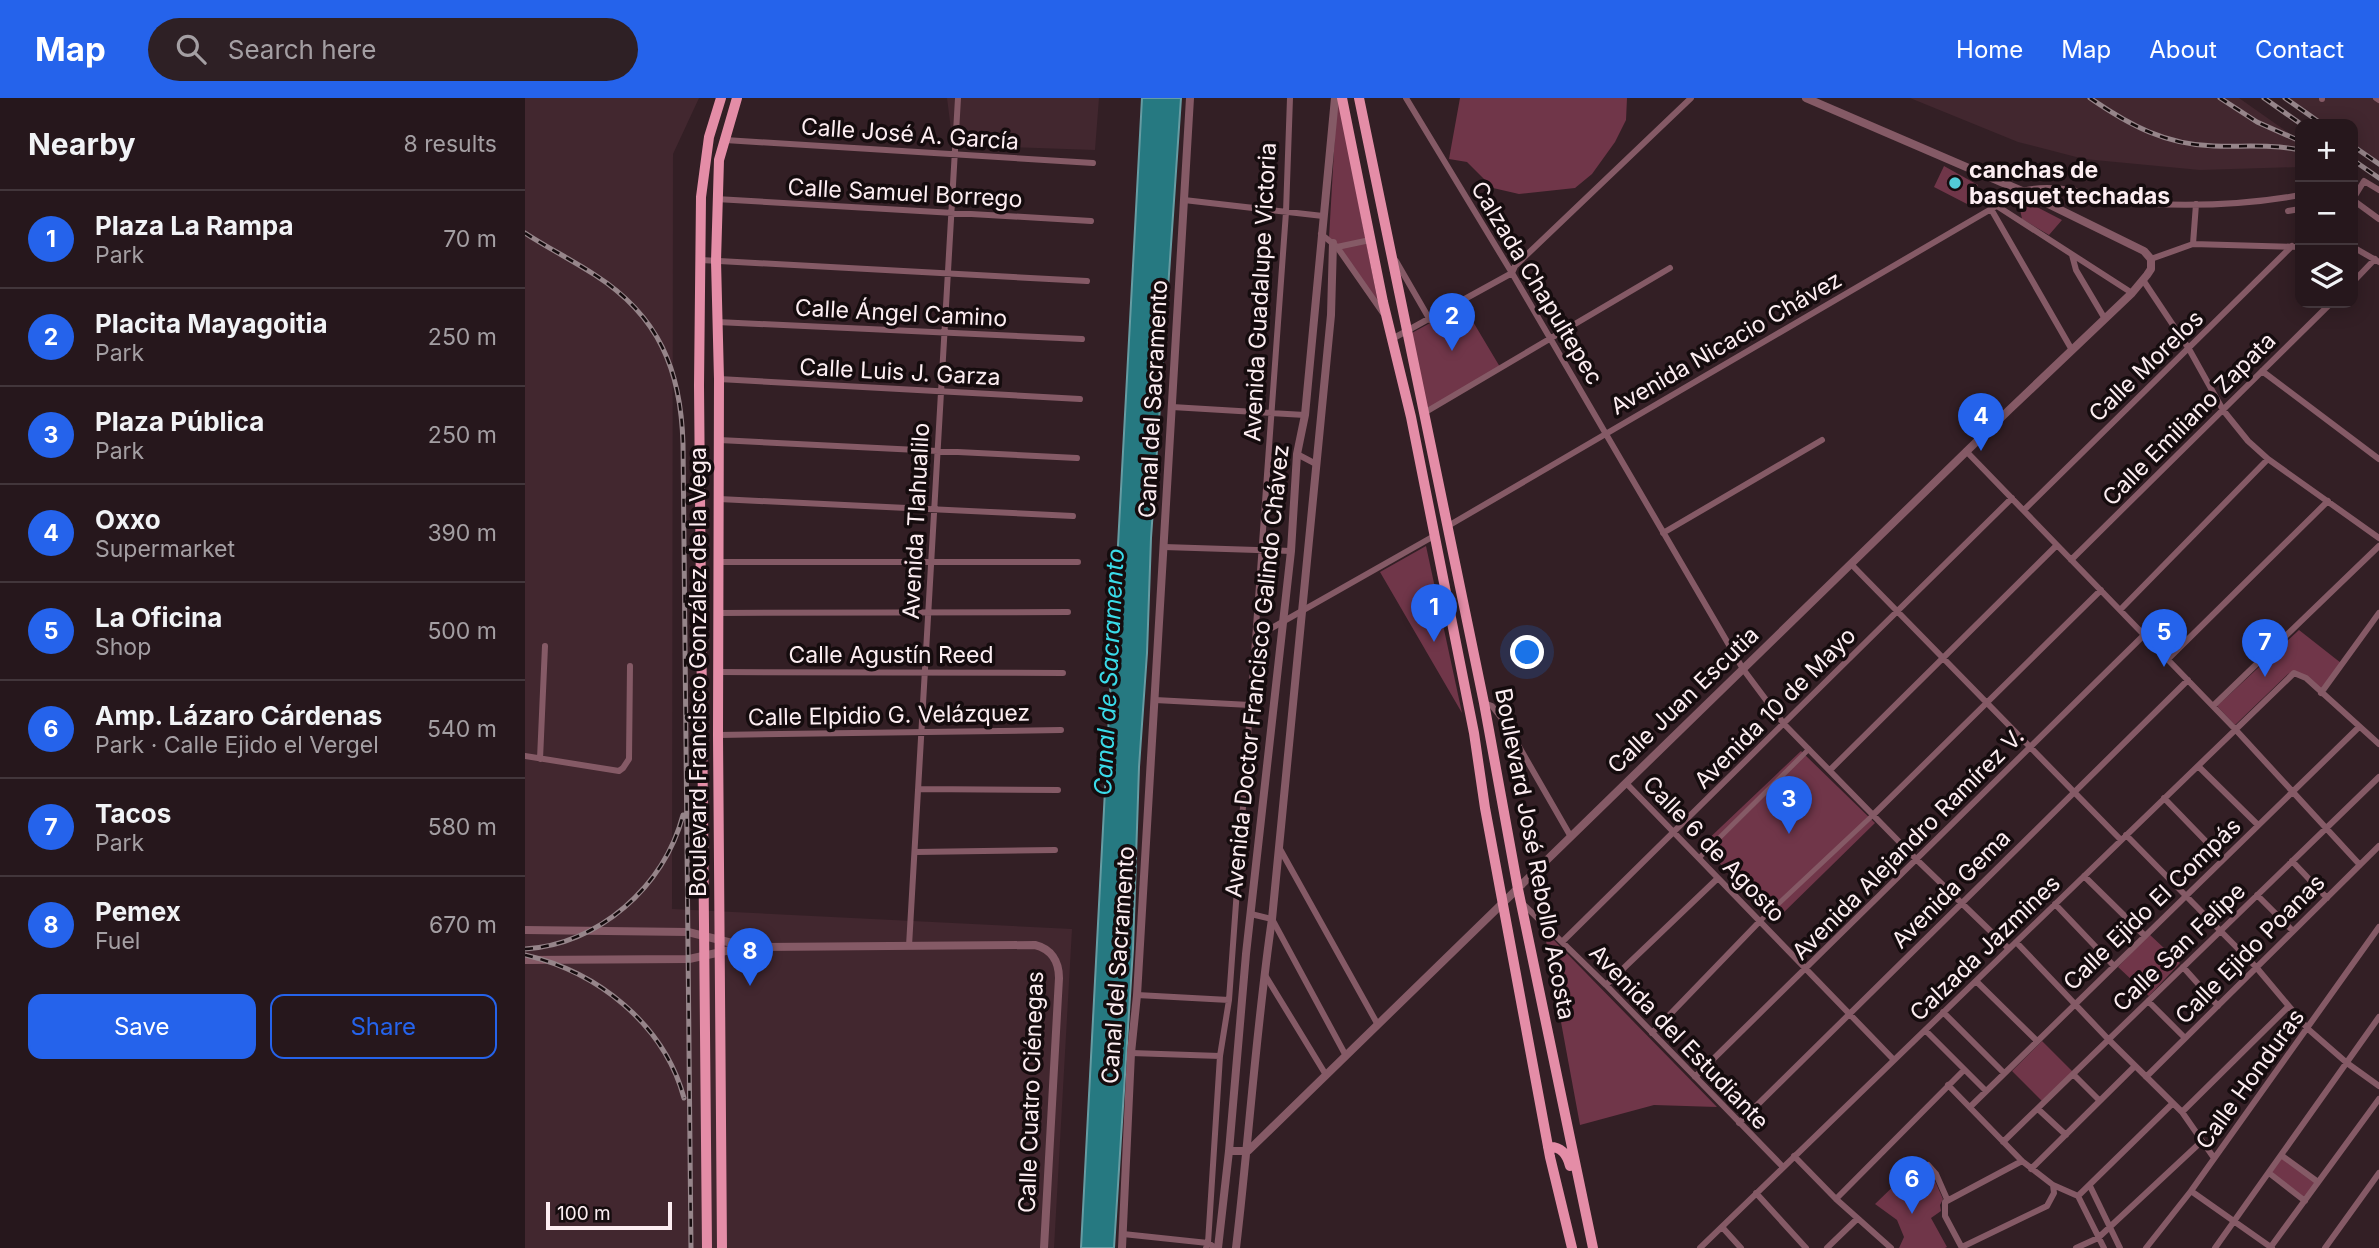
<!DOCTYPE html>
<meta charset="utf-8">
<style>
body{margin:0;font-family:Inter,sans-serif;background:#2e2025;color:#f1f3f6}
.controls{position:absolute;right:21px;top:21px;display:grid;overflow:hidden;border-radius:14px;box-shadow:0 4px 18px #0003}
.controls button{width:63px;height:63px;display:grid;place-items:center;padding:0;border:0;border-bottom:2px solid #42363b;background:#26171c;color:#f1f3f6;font:35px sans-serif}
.scale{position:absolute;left:21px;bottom:18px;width:126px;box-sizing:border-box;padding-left:7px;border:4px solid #fdeef2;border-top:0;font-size:19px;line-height:24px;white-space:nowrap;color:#fdeef2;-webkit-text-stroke:5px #150c0e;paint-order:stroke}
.you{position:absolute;left:1003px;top:555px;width:24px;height:24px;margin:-18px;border:5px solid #fff;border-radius:50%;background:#1a73e8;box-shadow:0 0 0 10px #1a73e833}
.badge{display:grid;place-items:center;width:46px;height:46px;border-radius:50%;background:#2563eb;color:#fff;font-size:23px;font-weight:700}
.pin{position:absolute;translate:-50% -58px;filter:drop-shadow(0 2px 4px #0008)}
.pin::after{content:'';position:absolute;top:37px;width:24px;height:21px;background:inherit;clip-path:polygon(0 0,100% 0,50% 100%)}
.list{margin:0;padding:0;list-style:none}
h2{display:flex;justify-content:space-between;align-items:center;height:91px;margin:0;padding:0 28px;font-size:30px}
h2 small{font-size:23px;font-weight:400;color:#a49fa3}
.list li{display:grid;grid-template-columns:46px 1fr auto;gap:21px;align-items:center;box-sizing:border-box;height:98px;padding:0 28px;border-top:2px solid #42363b}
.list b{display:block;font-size:26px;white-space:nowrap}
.list p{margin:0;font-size:23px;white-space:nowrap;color:#a49fa3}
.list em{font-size:23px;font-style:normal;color:#a49fa3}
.actions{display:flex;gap:14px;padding:21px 28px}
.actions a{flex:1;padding:16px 0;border:2px solid #2563eb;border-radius:14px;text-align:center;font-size:24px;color:#2563eb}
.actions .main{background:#2563eb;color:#fff}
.icon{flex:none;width:38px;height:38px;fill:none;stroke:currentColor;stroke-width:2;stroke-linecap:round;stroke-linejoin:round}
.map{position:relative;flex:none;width:1854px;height:1150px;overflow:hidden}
header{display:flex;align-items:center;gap:42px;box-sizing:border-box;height:98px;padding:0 35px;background:#2563eb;color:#fff}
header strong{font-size:33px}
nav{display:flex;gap:38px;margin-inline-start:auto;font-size:24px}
.search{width:490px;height:63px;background:#2e2025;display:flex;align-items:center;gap:18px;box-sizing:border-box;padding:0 24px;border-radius:38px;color:#a49fa3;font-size:26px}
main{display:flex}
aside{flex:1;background:#26171c}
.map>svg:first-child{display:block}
.built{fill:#42272f}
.green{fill:#703649}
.water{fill:#267981;stroke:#669ca3;stroke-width:2}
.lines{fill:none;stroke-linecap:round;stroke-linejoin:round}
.pedestrian{stroke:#855a66;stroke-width:5}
.minor{stroke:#855a66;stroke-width:6}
.tertiary{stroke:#855a66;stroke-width:8}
.primary{stroke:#e48da7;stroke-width:10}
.rail-casing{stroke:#96858a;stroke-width:5}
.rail{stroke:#150c0e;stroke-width:2.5;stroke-dasharray:8;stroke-linecap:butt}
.poi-dot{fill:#52cbd7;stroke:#150c0e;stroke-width:2.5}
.labels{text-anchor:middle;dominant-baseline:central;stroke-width:7;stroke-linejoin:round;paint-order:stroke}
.street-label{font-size:23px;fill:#fdeef2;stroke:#150c0e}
.poi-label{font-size:23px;font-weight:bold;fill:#fdeef2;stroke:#150c0e;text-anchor:start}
.water-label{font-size:24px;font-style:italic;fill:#3adbe9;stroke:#150c0e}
</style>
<header>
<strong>Map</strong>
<div class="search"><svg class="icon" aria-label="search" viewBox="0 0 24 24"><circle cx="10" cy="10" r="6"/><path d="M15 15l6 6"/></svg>Search here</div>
<nav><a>Home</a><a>Map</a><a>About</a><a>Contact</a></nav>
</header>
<main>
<aside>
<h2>Nearby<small>8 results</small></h2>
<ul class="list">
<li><span class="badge">1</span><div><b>Plaza La Rampa</b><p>Park</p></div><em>70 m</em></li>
<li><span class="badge">2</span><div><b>Placita Mayagoitia</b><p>Park</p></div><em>250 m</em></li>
<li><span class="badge">3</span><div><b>Plaza Pública</b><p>Park</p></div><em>250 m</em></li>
<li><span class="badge">4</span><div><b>Oxxo</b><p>Supermarket</p></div><em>390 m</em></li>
<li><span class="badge">5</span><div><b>La Oficina</b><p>Shop</p></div><em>500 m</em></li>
<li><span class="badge">6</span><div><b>Amp. Lázaro Cárdenas</b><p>Park · Calle Ejido el Vergel</p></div><em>540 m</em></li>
<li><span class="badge">7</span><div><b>Tacos</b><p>Park</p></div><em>580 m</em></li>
<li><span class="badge">8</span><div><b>Pemex</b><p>Fuel</p></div><em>670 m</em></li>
</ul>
<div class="actions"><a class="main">Save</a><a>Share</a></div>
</aside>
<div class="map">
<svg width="1854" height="1150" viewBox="0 0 1854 1150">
<rect width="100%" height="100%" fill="#331f25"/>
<path class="built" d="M0,0H174L148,56L147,811L547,831L529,1150H0Z
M422,0H574L570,52L428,47Z
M1385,0H1714L1775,43V69L1675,72L1559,61L1493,44Z
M1759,0H1854V67L1828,49V26H1796Z"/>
<path class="green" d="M812,0H813L853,205L804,140Z
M935,0H1102L1101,22L1090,44L1067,76L1050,90L994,96L968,90L942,64L924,61Z
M1419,68L1453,87L1442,106L1409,89Z
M1502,104L1537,122L1524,137L1497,121L1495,111L1499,105Z
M938,207L975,269L900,312L885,236Z
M901,448L937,615L855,474Z
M1774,532L1816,565L1796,593L1769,573L1763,576L1710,627L1692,608Z
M1276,653L1350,725L1250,823L1177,747Z
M1019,832L1192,1009L1129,1007L1055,1027Z
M1624,836L1655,865L1624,898L1593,869Z
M1517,943L1549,975L1518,1004L1487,973Z
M1756,1057L1793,1084L1780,1103L1744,1075Z
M1380,1077L1391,1078L1400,1086L1410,1083L1418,1101L1415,1107L1416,1113L1406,1120L1422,1149L1420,1150H1374L1379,1139L1372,1122L1350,1106Z"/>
<path class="water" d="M617,0H656L626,440L622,555L614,669L608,851L589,1150H556C575,767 597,383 617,0Z"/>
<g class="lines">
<path class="pedestrian" d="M1174,760L1284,651
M1235,823L1349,716"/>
<path class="minor" d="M881,0L987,175L1218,571L1259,626L1391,761L1484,851
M1851,0L1854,2
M1797,1V0
M200,42L568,65
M191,101L566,123
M1828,101L1839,83L1854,92
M659,102L798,118
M1828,102L1854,121
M1472,108L1607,195
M1466,111L1547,252
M1763,113L1775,111
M796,136L812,149L858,215
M1668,146L1671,106
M812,149L845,142
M1828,149L1854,164
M1547,157L1551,172L1580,221
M1626,161L1668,146L1775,149
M176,162L562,183
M871,163L905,222
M1618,182L1664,251L1698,312L1723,343L1743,361L1854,440
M1828,184L1850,161
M192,224L557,241
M867,241L987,175L990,168L1166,0
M1737,273L1854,361
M194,281L555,301
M647,309L780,317
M899,315L1145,170
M194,342L552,360
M1441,353L1710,631L1835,767
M772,356L791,366
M194,401L548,418
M1499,412L1767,148
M923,428L1497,93C1538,82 1583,104 1625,106C1674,108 1727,106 1775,97
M1138,435L1297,342
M639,449L766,453
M1546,462L1806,205
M193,464H553
M1326,466L1596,742
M1595,512L1743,361
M193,515L543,514
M731,539L909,438
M1643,561L1803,403
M193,574L538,575
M1796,595L1854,515
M630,602L725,607
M959,605L967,608L981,626L1046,739
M1688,608L1854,448
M193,637L536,632
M0,658L94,673L98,670L104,661L105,568
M15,661L20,548
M1673,668L1733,727
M1305,672L1532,447
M1101,685L1369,962
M393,691L533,692
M1639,700L1698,761
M1349,716L1576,492
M1601,737L1731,869L1783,931L1822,965L1854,988
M755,751L853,927
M390,754L530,752
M1767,763L1802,800
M1559,778L1620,838
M1732,797L1768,833
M996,804L1081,887L1258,1069
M1530,806L1589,868
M726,816L747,821L821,958
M1037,844L1487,400
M1491,844L1584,942L1657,1014L1689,1060
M384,848L433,0
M1658,869L1693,908
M740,877L801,977
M1451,883L1512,943
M1081,887L1193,780
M612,897L704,902
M1623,903L1660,940
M1418,914L1479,975
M1400,932L1461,993
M1127,935L1235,823
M606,955L695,958
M1548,976L1575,1003
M1170,979L1619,537
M1621,979L1854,748
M1423,987L1497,1063L1528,1087L1553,1098
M1445,1009L1834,629
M1513,1011L1541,1037
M1657,1014L1763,909
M1214,1025L1663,582
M1478,1044L1854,679
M1756,1057L1793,1084
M1269,1058L1311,1101L1366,1150
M1403,1067L1411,1076L1422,1101
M1506,1071L1610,968
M1744,1075L1780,1103
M1565,1088L1595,1150
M1666,1093L1747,1150
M1231,1095L1281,1150
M1553,1098L1648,1005
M1553,1098L1579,1150
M1311,1101L1439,972
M1197,1129L1216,1150
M598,1136L683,1145L691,1150
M1437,1149L1522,1108L1529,1095L1528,1087
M681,1150L683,1145L695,958L704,902L761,114L765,0
M1175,1150L1769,575L1781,580L1854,646
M1302,1150L1332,1121
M1437,1150L1420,1118V1104L1497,1063
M1551,1150L1573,1140L1677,1043
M1621,1150L1666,1093L1854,829
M1690,1150L1854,919
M1745,1150L1854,1001
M1800,1150L1854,1075"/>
<path class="tertiary" d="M0,832L163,834L219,848
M0,862L164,861L219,849L510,847C526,851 534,863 534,880L519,1150
M704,1053H723L1484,312L1607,195L1622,177L1626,171V161L1619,153L1497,93L1281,0
M597,1150L606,955L612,897L665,0
M693,1150L704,1053L721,856L766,453L772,356L780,317L810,0
M711,1150C724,1041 731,930 747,821L806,217L808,145"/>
<path class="primary" d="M817,0L858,204L886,319L949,635L960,710L1025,1059L1047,1150
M834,0L959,605L993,791L1068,1150
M1023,1049C1036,1048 1042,1056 1045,1068
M182,1150L174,288L176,99L184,39L196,0
M197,1150L193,637L194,281L191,163L194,62L212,0"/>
<defs>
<path id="rail" d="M1565,0C1604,27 1641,47 1689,48C1718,49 1747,46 1775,52
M1695,0L1732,24L1775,43
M1739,0L1776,26
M1760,0L1797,26
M1828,48L1854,66
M1828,62L1854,80
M0,135C23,150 47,162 70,177C134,218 156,272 158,346L166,1150
M0,851C74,846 139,789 158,717
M0,857C73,874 139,926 159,1000"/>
</defs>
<use href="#rail" class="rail-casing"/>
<use href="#rail" class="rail"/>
</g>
<circle class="poi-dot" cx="1430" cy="85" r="7"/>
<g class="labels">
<g class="street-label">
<text transform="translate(385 36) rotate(4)">Calle José A. García</text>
<text transform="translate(380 95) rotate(3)">Calle Samuel Borrego</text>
<text transform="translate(1012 185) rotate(59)">Calzada Chapultepec</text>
<text transform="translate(735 194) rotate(-87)">Avenida Guadalupe Victoria</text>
<text transform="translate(376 215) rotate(3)">Calle Ángel Camino</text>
<text transform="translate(1201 245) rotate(-30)">Avenida Nicacio Chávez</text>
<text transform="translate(1621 268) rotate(-44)">Calle Morelos</text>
<text transform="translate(375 274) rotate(3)">Calle Luis J. Garza</text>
<text transform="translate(628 301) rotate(-87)">Canal del Sacramento</text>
<text transform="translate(1664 321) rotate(-45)">Calle Emiliano Zapata</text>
<text transform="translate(391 423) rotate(-87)">Avenida Tlahualilo</text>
<text x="366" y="557">Calle Agustín Reed</text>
<text transform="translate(732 573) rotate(-84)">Avenida Doctor Francisco Galindo Chávez</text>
<text transform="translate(173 574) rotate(-90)">Boulevard Francisco González de la Vega</text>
<text transform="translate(1158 602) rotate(-44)">Calle Juan Escutia</text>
<text transform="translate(1250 610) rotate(-45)">Avenida 10 de Mayo</text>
<text transform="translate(364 617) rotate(-1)">Calle Elpidio G. Velázquez</text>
<text transform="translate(1383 746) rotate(-45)">Avenida Alejandro Ramírez V.</text>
<text transform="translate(1189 751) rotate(46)">Calle 6 de Agosto</text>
<text transform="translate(1010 756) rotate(79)">Boulevard José Rebollo Acosta</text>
<text transform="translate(1426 791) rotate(-45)">Avenida Gema</text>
<text transform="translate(1627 806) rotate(-44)">Calle Ejido El Compás</text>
<text transform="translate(1654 849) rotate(-44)">Calle San Felipe</text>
<text transform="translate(1460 850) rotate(-44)">Calzada Jazmines</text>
<text transform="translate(1725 851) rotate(-45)">Calle Ejido Poanas</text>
<text transform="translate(593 867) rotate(-86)">Canal del Sacramento</text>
<text transform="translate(1154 939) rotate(46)">Avenida del Estudiante</text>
<text transform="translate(1725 981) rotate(-54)">Calle Honduras</text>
<text transform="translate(506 994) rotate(-88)">Calle Cuatro Ciénegas</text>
</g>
<g class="poi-label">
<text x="1444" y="72">canchas de<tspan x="1444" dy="26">basquet techadas</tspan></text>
</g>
<g class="water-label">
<text transform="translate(584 574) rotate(-87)">Canal de Sacramento</text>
</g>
</g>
</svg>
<div class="controls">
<button>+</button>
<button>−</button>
<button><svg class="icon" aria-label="layers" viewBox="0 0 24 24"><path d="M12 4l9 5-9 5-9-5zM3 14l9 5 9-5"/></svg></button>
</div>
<div class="scale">100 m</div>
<div class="you"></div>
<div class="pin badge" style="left:909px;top:544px">1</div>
<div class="pin badge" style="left:927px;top:253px">2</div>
<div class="pin badge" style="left:1264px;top:736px">3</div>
<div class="pin badge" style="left:1456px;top:353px">4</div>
<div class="pin badge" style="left:1639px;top:569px">5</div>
<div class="pin badge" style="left:1387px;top:1116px">6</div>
<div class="pin badge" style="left:1740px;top:579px">7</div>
<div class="pin badge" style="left:225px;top:888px">8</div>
</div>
</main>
